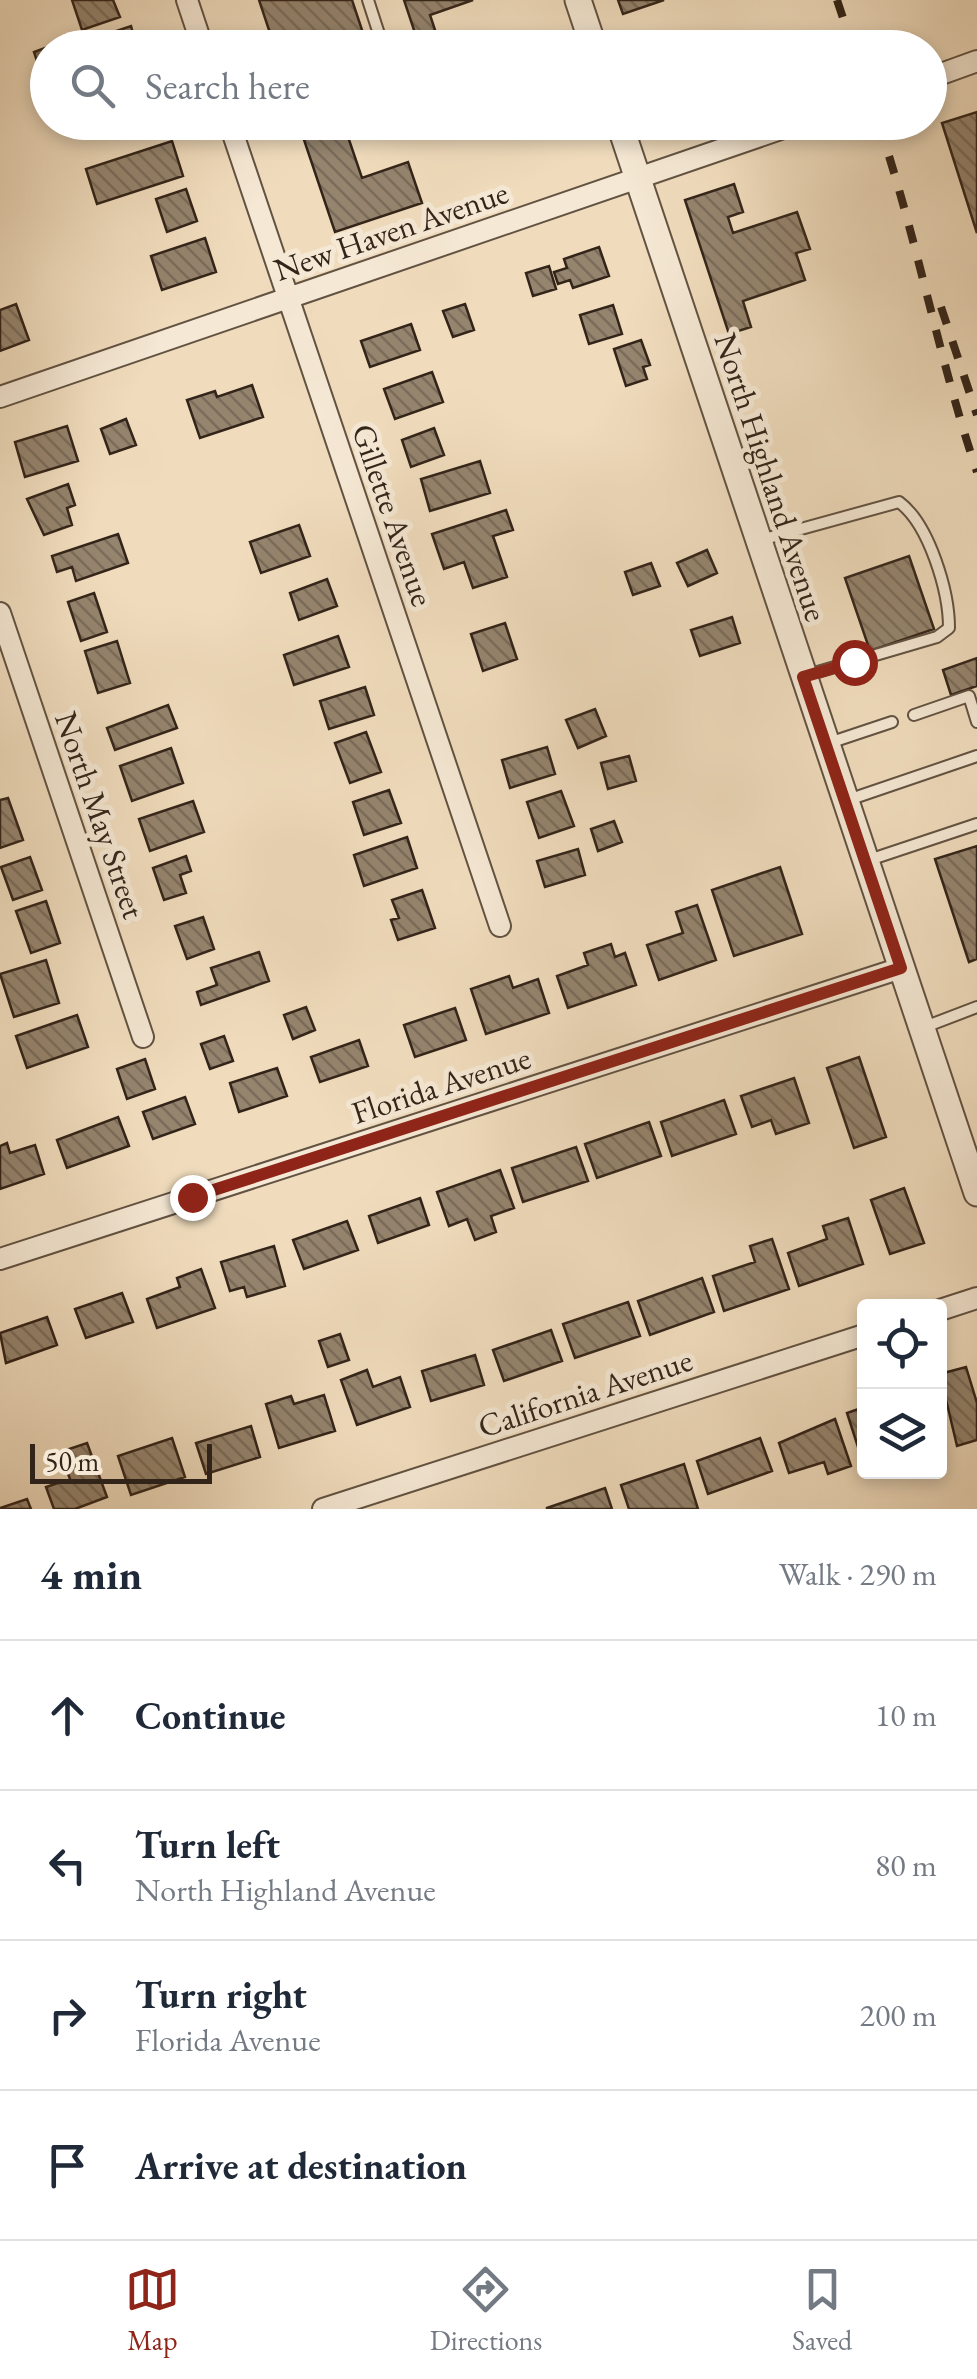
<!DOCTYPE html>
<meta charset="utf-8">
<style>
body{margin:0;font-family:"EB Garamond",serif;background:#f6f6f7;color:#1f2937}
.controls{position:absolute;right:30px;bottom:30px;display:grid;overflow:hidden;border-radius:10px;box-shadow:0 5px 15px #0003}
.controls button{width:90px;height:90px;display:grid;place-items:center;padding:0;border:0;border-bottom:2px solid #e0e1e3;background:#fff;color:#1f2937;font:50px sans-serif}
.scale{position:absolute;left:30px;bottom:25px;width:182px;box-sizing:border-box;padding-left:10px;border:5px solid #332419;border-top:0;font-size:28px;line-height:35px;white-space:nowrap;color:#332419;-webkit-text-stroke:8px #f5e8d4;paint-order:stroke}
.stop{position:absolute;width:30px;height:30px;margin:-22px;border:8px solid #8f2418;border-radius:50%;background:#fff}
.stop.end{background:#8f2418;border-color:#fff;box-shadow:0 2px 10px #0008}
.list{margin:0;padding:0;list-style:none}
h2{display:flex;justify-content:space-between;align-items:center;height:130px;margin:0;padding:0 40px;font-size:42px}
h2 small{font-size:32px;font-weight:400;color:#747a83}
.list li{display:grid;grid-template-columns:65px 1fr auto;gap:30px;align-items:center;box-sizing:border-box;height:150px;padding:0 40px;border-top:2px solid #e0e1e3}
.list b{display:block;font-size:38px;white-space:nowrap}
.list p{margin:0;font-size:32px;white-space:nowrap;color:#747a83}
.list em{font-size:32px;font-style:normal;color:#747a83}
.icon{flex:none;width:55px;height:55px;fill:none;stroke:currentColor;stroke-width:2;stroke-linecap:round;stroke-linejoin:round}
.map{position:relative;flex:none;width:977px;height:1509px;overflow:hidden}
.search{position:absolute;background:#fff;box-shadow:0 5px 15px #0003;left:30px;right:30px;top:30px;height:110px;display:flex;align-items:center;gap:25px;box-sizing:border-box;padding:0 35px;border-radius:55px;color:#747a83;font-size:38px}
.sheet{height:730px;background:#fff}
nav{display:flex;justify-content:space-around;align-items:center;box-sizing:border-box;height:140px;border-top:2px solid #e0e1e3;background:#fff;font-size:28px;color:#747a83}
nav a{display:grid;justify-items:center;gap:5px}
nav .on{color:#8f2418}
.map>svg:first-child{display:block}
.building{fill:url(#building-back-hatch);stroke:#332419;stroke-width:2.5}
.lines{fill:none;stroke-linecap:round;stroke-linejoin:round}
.service-casing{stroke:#625242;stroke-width:14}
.minor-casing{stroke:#625242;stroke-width:24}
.tertiary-casing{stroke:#625242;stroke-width:29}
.service{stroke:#f5e8d4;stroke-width:10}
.minor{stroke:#f5e8d4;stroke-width:20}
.tertiary{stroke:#f5e8d4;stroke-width:25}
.rail{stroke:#332419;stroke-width:8;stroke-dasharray:18 18;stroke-linecap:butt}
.route{stroke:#8f2418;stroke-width:12}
.labels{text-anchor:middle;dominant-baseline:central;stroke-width:10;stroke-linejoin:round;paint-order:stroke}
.street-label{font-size:32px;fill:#332419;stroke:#f5e8d4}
</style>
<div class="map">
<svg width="977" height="1509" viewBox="0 0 977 1509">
<defs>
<pattern id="building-back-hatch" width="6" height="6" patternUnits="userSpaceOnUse" patternTransform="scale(2.5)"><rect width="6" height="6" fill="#95846e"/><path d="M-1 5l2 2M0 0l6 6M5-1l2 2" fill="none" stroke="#7a6c5a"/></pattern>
</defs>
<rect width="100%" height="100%" fill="#f0dcbd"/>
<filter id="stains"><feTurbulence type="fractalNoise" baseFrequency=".002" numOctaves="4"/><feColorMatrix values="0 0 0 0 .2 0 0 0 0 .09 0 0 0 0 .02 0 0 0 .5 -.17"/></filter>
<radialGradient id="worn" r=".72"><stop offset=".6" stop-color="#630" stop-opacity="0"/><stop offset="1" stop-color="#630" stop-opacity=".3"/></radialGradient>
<path class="building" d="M72,0H113L120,17L82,30Z
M259,0H352L364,36L328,48H275Z
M404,0H473L430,15L441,48H420Z
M618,0H664L623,14Z
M131,26L137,48H88L86,41Z
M59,43L60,48H48V74L42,76L34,52Z
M977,112V233L942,123Z
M298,122H343L362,178L408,162L422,203L335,232Z
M172,141L183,176L97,204L86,169Z
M734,184L743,212L728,217L733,233L797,212L810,249L796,253L805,280L743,301L751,327L729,334L685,200Z
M186,189L197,221L167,232L156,199Z
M205,238L216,272L162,290L151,256Z
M599,247L609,276L573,288L570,280L558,284L554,272L567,268L564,259Z
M549,266L556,289L533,296L526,273Z
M16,304L29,340L0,351V310Z
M465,304L474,330L453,337L443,311Z
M613,305L622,334L589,344L580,315Z
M411,324L420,350L370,367L361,341Z
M641,340L650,365L643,367L647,379L626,386L614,349Z
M432,372L443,402L395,419L384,389Z
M252,385L263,417L200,438L187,400L215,391L217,397Z
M126,419L136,445L110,454L101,429Z
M67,426L78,461L25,477L15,442Z
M434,428L444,455L411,467L402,440Z
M480,461L490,493L430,511L421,479Z
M68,484L75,505L67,508L72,525L44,535L27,499Z
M506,510L513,530L493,536L507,577L473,588L464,562L444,569L432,534Z
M299,525L310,556L261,573L250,542Z
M118,534L128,563L76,581L72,567L57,572L52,556Z
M707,550L717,573L688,586L677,563Z
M909,556L934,629L870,651L845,578Z
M651,563L660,586L633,595L625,572Z
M327,579L337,606L299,620L290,593Z
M94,593L107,632L81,641L68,602Z
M732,617L740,643L700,656L691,630Z
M505,623L517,659L483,671L471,634Z
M338,636L349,667L294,685L284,655Z
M117,641L130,683L98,693L85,651Z
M977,658V686L951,695L943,670Z
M365,687L374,715L329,729L320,701Z
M168,705L177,728L115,750L107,728Z
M595,709L606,736L578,748L566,720Z
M366,732L381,772L350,783L335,743Z
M547,747L555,774L510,788L502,760Z
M171,748L183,783L132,801L120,766Z
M629,756L636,781L608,789L601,763Z
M389,790L401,823L364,835L353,802Z
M561,791L574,826L539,838L527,802Z
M8,798L23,840L0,848V800Z
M193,801L204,832L150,851L139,819Z
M614,821L622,842L598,851L591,829Z
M407,837L417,868L364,886L354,855Z
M977,846V959L969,962L935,859Z
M578,849L585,875L545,887L537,861Z
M186,856L191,871L180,875L186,893L164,900L153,868Z
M30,857L42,890L13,900L1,867Z
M780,867L802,934L734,956L712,890Z
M422,890L435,928L398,940L391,920L399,918L392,900Z
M46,901L60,943L31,953L16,911Z
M697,905L716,960L659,980L647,945L683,933L676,912Z
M203,917L214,949L187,959L175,926Z
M611,944L615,957L625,953L636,985L568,1008L557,976L588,965L584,953Z
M259,952L269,981L201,1005L197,992L217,985L211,968Z
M46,960L59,1003L14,1017L0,974Z
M509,976L513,988L538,979L549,1013L486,1034L471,989Z
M306,1007L315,1030L293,1039L284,1015Z
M455,1008L466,1040L415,1057L404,1025Z
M77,1015L88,1047L27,1068L16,1036Z
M224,1036L233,1061L210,1069L201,1044Z
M359,1040L368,1066L320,1082L311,1057Z
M859,1057L886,1137L854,1148L827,1068Z
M145,1059L155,1089L127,1099L117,1069Z
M277,1068L287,1096L239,1112L230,1083Z
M794,1078L809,1123L776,1134L771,1120L752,1127L741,1096Z
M185,1097L195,1124L153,1139L143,1112Z
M724,1100L736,1134L672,1156L661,1122Z
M118,1117L129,1146L67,1168L57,1140Z
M649,1122L661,1156L597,1178L585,1144Z
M7,1143L10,1153L35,1145L44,1174L0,1189V1146Z
M576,1147L588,1181L523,1202L512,1168Z
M500,1170L514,1208L491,1216L496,1232L475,1240L467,1219L449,1226L437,1192Z
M904,1188L924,1243L890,1254L871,1200Z
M420,1198L429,1225L378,1243L369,1216Z
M848,1218L863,1264L799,1286L788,1253L827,1239L823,1226Z
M347,1221L358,1250L304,1269L293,1240Z
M772,1239L789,1289L724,1311L713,1276L755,1262L750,1246Z
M274,1246L285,1286L247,1297L244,1287L230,1291L221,1262Z
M201,1269L215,1308L157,1328L147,1299L180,1287L177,1278Z
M702,1278L714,1312L650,1335L638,1301Z
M122,1293L133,1322L86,1338L75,1309Z
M628,1302L640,1336L575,1358L563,1324Z
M47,1317L57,1345L6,1363L0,1333Z
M551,1330L562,1361L504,1381L493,1350Z
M340,1334L349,1360L328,1367L319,1341Z
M475,1355L484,1385L431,1401L422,1371Z
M966,1367L977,1403V1440L957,1446L940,1374Z
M367,1370L373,1387L400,1377L410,1407L357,1425L341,1380Z
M324,1395L335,1431L279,1448L266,1404L291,1396L294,1404Z
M864,1407V1445L858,1447L847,1413Z
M835,1419L851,1466L828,1474L824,1462L789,1473L779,1443Z
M251,1426L260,1457L206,1474L196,1443Z
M172,1438L185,1477L131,1495L118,1456Z
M760,1438L772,1471L708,1494L697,1461Z
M87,1443L107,1497L75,1509H54L46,1487L70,1479L60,1452Z
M684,1464L698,1509H629L621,1485Z
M605,1488L612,1509H547V1508Z
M27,1499L31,1509H0V1508Z"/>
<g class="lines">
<defs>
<path id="service" d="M353,48L376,40L379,34L368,0
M761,540L899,502C929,524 949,591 949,628L937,637L804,676
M914,715L969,696L977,722
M826,744L892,722
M845,801L977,756
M869,860L977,824
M922,1028L977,1007"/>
<path id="minor" d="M187,0L203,48
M930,78L977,61
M229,122L500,926
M0,397L801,122
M0,613L143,1037
M0,1259L901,968
M940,1310L977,1298
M323,1509L864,1335"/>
<path id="tertiary" d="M578,0L594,48
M619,122L977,1193"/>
</defs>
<use href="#service" class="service-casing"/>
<use href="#minor" class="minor-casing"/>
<use href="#tertiary" class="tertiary-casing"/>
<use href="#service" class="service"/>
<use href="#minor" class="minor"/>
<use href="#tertiary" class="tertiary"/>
<path class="rail" d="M837,0L853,48
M878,122C917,237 938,357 977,472
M941,307L977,415"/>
</g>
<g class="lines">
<path class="route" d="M192,1197L901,968L803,677L854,662"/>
</g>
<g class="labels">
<g class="street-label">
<text transform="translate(391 231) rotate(-19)">New Haven Avenue</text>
<text transform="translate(771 477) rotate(72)">North Highland Avenue</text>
<text transform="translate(393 515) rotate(71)">Gillette Avenue</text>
<text transform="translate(100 815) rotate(71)">North May Street</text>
<text transform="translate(441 1085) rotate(-18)">Florida Avenue</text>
<text transform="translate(585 1393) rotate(-18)">California Avenue</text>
</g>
</g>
<rect width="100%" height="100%" filter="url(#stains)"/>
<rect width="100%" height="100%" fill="url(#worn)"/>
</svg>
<div class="controls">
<button><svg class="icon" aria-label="locate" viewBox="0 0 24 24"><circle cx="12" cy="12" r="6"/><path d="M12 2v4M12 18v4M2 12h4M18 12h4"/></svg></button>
<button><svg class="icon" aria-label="layers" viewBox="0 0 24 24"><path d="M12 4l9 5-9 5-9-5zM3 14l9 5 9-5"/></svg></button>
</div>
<div class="scale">50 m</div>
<div class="stop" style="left:854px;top:662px"></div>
<div class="stop end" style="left:192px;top:1197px"></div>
<div class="search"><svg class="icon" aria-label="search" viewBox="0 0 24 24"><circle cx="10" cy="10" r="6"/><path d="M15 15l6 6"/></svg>Search here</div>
</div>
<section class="sheet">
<h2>4 min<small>Walk · 290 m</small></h2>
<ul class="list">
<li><svg class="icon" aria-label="ahead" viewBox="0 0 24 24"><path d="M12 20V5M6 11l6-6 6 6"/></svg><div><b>Continue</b></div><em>10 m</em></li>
<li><svg class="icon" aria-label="left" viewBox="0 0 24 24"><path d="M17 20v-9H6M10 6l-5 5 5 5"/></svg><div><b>Turn left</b><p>North Highland Avenue</p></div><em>80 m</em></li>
<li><svg class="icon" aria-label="right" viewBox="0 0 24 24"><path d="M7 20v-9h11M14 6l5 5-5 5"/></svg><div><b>Turn right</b><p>Florida Avenue</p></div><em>200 m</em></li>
<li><svg class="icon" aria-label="arrive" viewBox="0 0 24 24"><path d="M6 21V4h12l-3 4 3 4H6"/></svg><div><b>Arrive at destination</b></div></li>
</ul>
</section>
<nav>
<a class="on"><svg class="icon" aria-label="map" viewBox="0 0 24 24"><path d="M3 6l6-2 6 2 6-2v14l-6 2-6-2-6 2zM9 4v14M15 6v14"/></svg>Map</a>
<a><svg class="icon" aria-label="directions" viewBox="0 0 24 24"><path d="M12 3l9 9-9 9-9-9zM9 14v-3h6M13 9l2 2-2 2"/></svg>Directions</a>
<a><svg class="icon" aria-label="saved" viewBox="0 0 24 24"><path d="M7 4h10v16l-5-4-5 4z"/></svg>Saved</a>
</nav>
